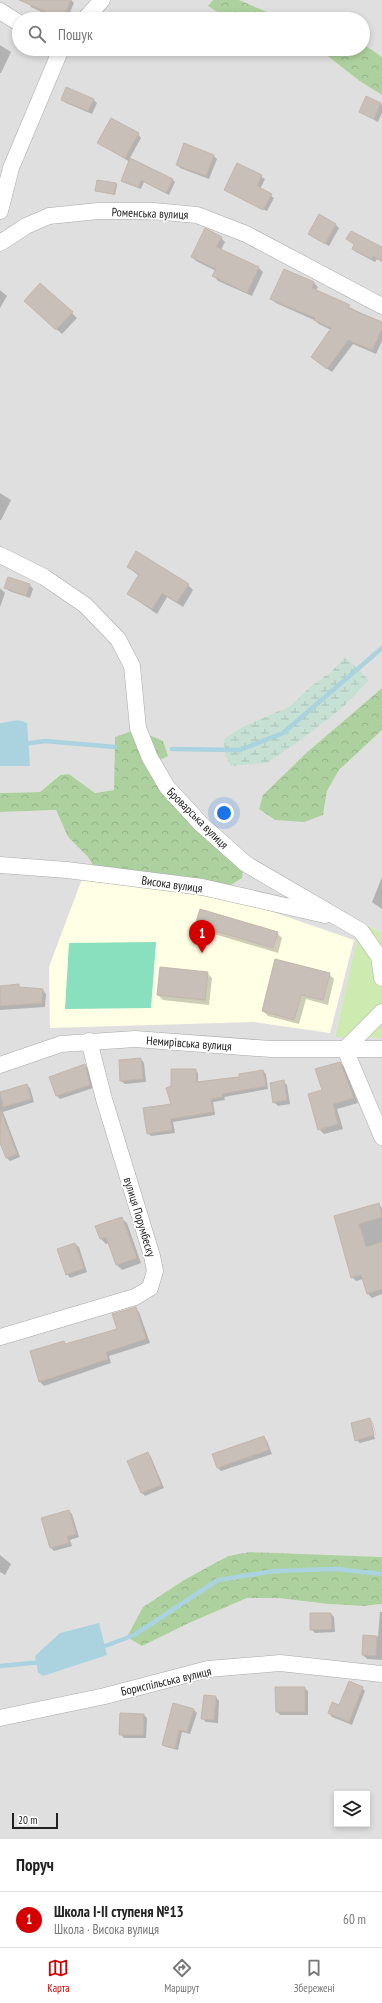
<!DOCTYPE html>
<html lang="uk">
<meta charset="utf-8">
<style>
body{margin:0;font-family:"PT Sans Narrow",sans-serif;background:#f6f6f6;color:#222}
.controls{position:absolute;right:12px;bottom:12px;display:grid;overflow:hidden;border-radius:0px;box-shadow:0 2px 6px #0003}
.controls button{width:36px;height:36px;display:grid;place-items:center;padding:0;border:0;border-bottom:1px solid #e0e0e0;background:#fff;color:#222;font:20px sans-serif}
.scale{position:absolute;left:12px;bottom:10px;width:46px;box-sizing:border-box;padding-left:4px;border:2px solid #222;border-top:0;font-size:11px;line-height:14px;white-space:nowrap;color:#222;-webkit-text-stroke:3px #fff;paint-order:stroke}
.you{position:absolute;left:224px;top:813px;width:14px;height:14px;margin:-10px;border:3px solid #fff;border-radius:50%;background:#1a73e8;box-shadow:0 0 0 6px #1a73e833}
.badge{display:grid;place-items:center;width:26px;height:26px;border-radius:50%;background:#d40000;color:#fff;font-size:13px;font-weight:700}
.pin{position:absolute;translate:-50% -33px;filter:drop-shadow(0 1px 2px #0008)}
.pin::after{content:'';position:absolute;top:21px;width:14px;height:12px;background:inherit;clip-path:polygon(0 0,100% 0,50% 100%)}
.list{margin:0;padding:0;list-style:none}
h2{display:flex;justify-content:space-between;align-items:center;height:52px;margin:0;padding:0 16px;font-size:17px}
h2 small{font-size:13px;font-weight:400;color:#767676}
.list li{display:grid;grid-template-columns:26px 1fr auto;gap:12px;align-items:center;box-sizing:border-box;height:56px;padding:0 16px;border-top:1px solid #e0e0e0}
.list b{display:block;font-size:15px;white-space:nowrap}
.list p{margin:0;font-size:13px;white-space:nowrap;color:#767676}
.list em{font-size:13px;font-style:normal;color:#767676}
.icon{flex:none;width:22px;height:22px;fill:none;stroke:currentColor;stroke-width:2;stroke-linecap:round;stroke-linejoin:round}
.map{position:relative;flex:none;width:382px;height:1839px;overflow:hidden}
.search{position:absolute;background:#fff;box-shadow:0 2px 6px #0003;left:12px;right:12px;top:12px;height:44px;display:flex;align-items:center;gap:10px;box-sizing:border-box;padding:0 14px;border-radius:22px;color:#767676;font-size:15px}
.sheet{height:108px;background:#fff}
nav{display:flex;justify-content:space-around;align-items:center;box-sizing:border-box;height:56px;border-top:1px solid #e0e0e0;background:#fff;font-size:11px;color:#767676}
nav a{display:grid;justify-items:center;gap:2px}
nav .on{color:#d40000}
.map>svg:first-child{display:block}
.residential{fill:#e0dfdf;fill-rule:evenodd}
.education{fill:#ffffe5}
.grass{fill:#cdebb0}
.forest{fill:url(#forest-crowns)}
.wetland{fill:url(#wetland-marsh)}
.pitch{fill:#88e0be}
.water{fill:#aad3df}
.shadow{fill:#0003}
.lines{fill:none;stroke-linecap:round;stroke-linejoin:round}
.stream{stroke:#aad3df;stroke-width:4.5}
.building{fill:#c7bfb8;stroke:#c4b6ab}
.minor-casing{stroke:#a9a9a9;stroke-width:17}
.minor{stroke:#fff;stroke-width:16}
.labels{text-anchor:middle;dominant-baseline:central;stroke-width:3.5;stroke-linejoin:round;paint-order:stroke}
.street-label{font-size:12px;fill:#222;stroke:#fff}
</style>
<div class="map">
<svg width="382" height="1839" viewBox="0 0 382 1839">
<defs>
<pattern id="forest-crowns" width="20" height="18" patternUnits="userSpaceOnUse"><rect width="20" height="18" fill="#add19e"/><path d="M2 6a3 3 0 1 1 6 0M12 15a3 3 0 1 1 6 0" fill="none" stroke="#95b388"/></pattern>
<pattern id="wetland-marsh" width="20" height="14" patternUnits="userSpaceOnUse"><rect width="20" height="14" fill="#c6e0d4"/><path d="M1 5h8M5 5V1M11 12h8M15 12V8" fill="none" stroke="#aac0b6"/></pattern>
</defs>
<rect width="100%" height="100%" fill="#f2efe9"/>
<path class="residential" d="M0,0H213L208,6L228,19H19V49H306L325,54L361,82L382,95V688L305,754L263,795L259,809L323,815L327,791L339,770L382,730V933L362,922L335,1036L382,1038V1557L300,1555L228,1556L184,1580L143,1607L142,1646L187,1624L247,1598H278L328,1604L363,1606L382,1604V1839H0V812L56,810L68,837L88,857L96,870L146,767L167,756L115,737L114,790L95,793L68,774L59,775L40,792L0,793V766H30L18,720L0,723ZM345,657L247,766L244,726L290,706L310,687L332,671ZM337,1794H367V1824H337Z
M239,0H382V57L363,44V19H289L267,12Z"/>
<path class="education" d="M82,879L110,881L247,903L354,940L330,1033L254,1022L50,1028L49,967Z"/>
<path class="grass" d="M361,922L382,933V1038L335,1037Z"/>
<path class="forest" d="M213,0H239L267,12L289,19H228L208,6Z
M363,44L382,57V95L361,82L325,54L306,49H363Z
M382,688V730L339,770L327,791L323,815L304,822L275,820L259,809L263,795L305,754Z
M129,732L149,735L163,741L168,756L146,767L243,870L242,878L229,886L96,870L88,857L68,837L56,810L0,812V793L40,792L60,775L69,774L95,793L114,790L115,737Z
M250,1552L382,1557V1604L363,1606L328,1604L278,1598H247L187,1624L142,1646L127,1637L143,1607L184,1580L228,1556Z"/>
<path class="wetland" d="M345,657L369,680L342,708L302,739L267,763L231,766L225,755L224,739L244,726L290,706L310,687L332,671Z"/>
<path class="pitch" d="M156,942L151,1008L65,1009L69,943Z"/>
<path class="water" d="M18,720L27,723L30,766H0V723Z
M99,1623L107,1655L43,1676L38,1672L35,1656L60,1633Z"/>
<path class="shadow" d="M27,0H71L74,3L67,19H57L31,7Z
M0,45L11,52L1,73H0Z
M367,98L382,105V113L378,122L360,112Z
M93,99L97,103L92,114L66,103L62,100Z
M138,134L141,138L130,158L173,180L175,182L169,195L144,182L141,189L125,183L122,181L130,162L98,143Z
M213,155L217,159L209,179L180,168L177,164Z
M237,164L265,179L260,189L274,198L267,211L225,190Z
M116,183L117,185L115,195L96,191Z
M336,225L339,228L329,246L309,234Z
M221,238L225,242L221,250L259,268L263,272L252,296L218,281L214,276L216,271L196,261L192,257Z
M355,245L382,248V262L377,259L375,262L356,252L353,249Z
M284,270L314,283L318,287L316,291L382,323V341L376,354L353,344L332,372L316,361L312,357L331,330L319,324L314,320L276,303L272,299Z
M0,290L7,296L0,308Z
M30,306L72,313L77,318L62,334Z
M0,493L11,500L1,520H0Z
M128,567L188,585L193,590L183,607L167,597L157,614L128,594L139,576Z
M30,585L33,589L30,598L9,591L6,588Z
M0,588L5,593L0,607Z
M382,877V909L372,902Z
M196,925L277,933L282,938L278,953L201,930Z
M207,973L212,978L209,1005L163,1000L158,995Z
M329,974L334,979L328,1005L306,999L299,1024L268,1016L263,1011Z
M18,985L21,988L43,990L46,994L45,1007L0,1010V987Z
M141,1059L144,1063L146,1082L125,1084L121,1081Z
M340,1063L345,1068L358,1103L337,1109L343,1129L324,1134L319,1129L323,1091Z
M85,1065L88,1069L93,1088L60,1099L57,1096Z
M195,1070L198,1073V1082L241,1077L263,1071L266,1074L268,1089L224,1097L225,1100L213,1102L215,1115L173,1122L175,1133L151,1136L148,1133L173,1105L172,1087Z
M283,1081L287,1085L290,1104L278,1106L274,1102Z
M27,1085L30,1088L34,1102L3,1112L20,1157L10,1161L6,1157L0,1140V1092Z
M379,1205L382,1208V1294L372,1298L368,1294L363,1279L356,1281L352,1277L335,1217Z
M121,1218L127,1223L141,1263L122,1270L117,1265L109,1243L106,1244L101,1239L97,1227Z
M75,1244L79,1247L87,1272L70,1278L67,1274Z
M135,1308L139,1312L150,1343L109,1356L111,1363L44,1386L40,1382L31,1352L64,1342L67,1345L119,1330Z
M369,1419L373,1423L377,1439L372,1422H370L375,1439L360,1443L356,1440Z
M264,1437L267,1441L272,1454L221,1471L218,1468L213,1455Z
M148,1453L151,1457L164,1488L145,1496L142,1493Z
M69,1511L72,1514L79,1537L70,1540L72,1546L54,1551L51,1548L42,1518Z
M0,1555L11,1564L5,1575L0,1572Z
M380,1612H382V1660L367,1659L363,1655L364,1636L378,1637Z
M331,1614L334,1617L335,1632L315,1633L311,1629Z
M304,1688L308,1691V1715H280L277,1711Z
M362,1688L365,1691L352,1725L332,1717L329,1713Z
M204,1696L216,1697L219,1701L218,1723L206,1722L202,1718Z
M174,1704L194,1710L197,1713L190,1734L182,1732L178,1750L166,1747L163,1744Z
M144,1715L147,1718L146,1738H124L120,1734Z"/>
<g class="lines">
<path class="stream" d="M23,744L45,741L115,747
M172,749L240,750L283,733L382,648
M100,1648L134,1635L218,1580L274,1571L336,1569L382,1574
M0,1666L42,1662"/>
</g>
<path class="building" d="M19,0H71L63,19Z
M66,87L94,99L88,111L61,100Z
M366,96L381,103L374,119L359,112Z
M111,118L139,133L125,158L97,143Z
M184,143L214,155L206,176L176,165Z
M130,158L173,179L166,193L141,180L138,187L121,181Z
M237,163L262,175L257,186L272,194L263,210L224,190Z
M97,180L116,183L114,194L95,191Z
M319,214L336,224L325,244L308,234Z
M205,228L222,237L216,247L259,267L247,293L212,276L216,269L191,257Z
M351,231L382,247V261L373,256L372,259L352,249L354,244L346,239Z
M284,269L314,282L312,288L350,305L348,308L382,322V329L372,350L348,340L327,369L311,357L331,328L314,320L315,318L270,299Z
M40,283L73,312L56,330L24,301Z
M136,551L189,584L177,602L162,593L152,609L127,594L139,574L127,567Z
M8,577L30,584L26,596L4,588Z
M200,909L278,932L273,948L195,925Z
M275,959L330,973L323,1000L301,995L294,1020L262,1011Z
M160,967L208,972L205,1000L157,995Z
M19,984V987L43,989L42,1003L0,1006V986Z
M141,1058L143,1079L120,1081L119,1060Z
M340,1062L354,1098L333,1104L338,1124L318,1130L308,1094L322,1090L315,1069Z
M85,1064L90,1085L56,1096L49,1077Z
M171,1069H196V1082L239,1077V1074L263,1070L266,1086L222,1094V1097L211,1099L213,1112L170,1119L172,1130L147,1134L143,1108L171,1104L166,1088L171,1086Z
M284,1080L287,1100L273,1103L270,1083Z
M27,1084L31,1099L3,1107L0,1092Z
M1,1111L17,1154L6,1158L0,1143Z
M379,1203L382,1217L359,1224L366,1247L382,1242V1289L367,1294L361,1275L351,1278L334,1216Z
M122,1217L137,1258L116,1265L106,1237L100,1239L95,1226Z
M75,1243L84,1268L66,1275L57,1249Z
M136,1307L146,1339L106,1352L108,1359L39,1382L30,1351L64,1341L65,1344L117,1329L112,1314Z
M370,1418L374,1435L355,1441L351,1423Z
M264,1436L269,1450L217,1468L212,1454Z
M148,1452L161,1485L141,1493L127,1461Z
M69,1510L76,1534L67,1537L69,1543L50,1548L41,1518Z
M310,1613H331L332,1629L310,1630Z
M363,1635L377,1636L376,1656L362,1655Z
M349,1681L363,1687L349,1722L328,1713L332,1702L339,1705Z
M275,1687H305V1712H276Z
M204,1695L216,1696L214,1720L201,1719Z
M173,1703L194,1709L187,1732L179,1730L175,1748L162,1745Z
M120,1713L144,1714L143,1735H119Z"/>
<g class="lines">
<defs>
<path id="minor" d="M0,11L19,23
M85,19L102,0
M0,211L11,168L61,49
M0,243L26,226L49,216L98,211H153L197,215L246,234L382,306
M0,555L44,577L85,605L118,639L132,666L138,728L150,758L167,787L201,824L246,864L361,931L379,957L382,978
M0,865L67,870L202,887L325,915
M382,1012L345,1049L382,1137
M0,1065L61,1044L135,1039L271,1049H382
M0,1337L135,1297L150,1288L155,1271L152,1256L104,1099L89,1041
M0,1718L105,1696L208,1669L280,1663L382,1674"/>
</defs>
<use href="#minor" class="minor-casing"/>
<use href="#minor" class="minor"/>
</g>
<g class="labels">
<g class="street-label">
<text transform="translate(150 213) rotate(2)">Роменська вулиця</text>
<text transform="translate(198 818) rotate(45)">Броварська вулиця</text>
<text transform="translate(172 884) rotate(8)">Висока вулиця</text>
<text transform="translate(189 1043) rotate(4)">Немирівська вулиця</text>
<text transform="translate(140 1217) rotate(73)">вулиця Порумбеску</text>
<text transform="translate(166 1681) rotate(-13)">Бориспільська вулиця</text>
</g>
</g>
</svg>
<div class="controls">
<button><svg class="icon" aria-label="layers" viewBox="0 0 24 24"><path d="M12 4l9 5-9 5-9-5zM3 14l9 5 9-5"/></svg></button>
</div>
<div class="scale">20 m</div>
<div class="you"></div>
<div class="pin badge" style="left:202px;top:953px">1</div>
<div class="search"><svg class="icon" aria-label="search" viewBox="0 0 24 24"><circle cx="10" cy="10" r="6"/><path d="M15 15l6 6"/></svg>Пошук</div>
</div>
<section class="sheet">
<h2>Поруч<small></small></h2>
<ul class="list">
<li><span class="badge">1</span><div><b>Школа I-II ступеня №13</b><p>Школа · Висока вулиця</p></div><em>60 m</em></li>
</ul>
</section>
<nav>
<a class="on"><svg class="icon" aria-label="map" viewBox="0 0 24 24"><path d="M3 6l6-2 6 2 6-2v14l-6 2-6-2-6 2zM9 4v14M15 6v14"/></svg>Карта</a>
<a><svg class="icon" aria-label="directions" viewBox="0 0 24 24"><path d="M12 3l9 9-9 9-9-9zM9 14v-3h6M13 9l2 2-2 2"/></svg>Маршрут</a>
<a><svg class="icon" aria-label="saved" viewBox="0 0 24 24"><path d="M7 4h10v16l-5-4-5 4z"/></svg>Збережені</a>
</nav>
